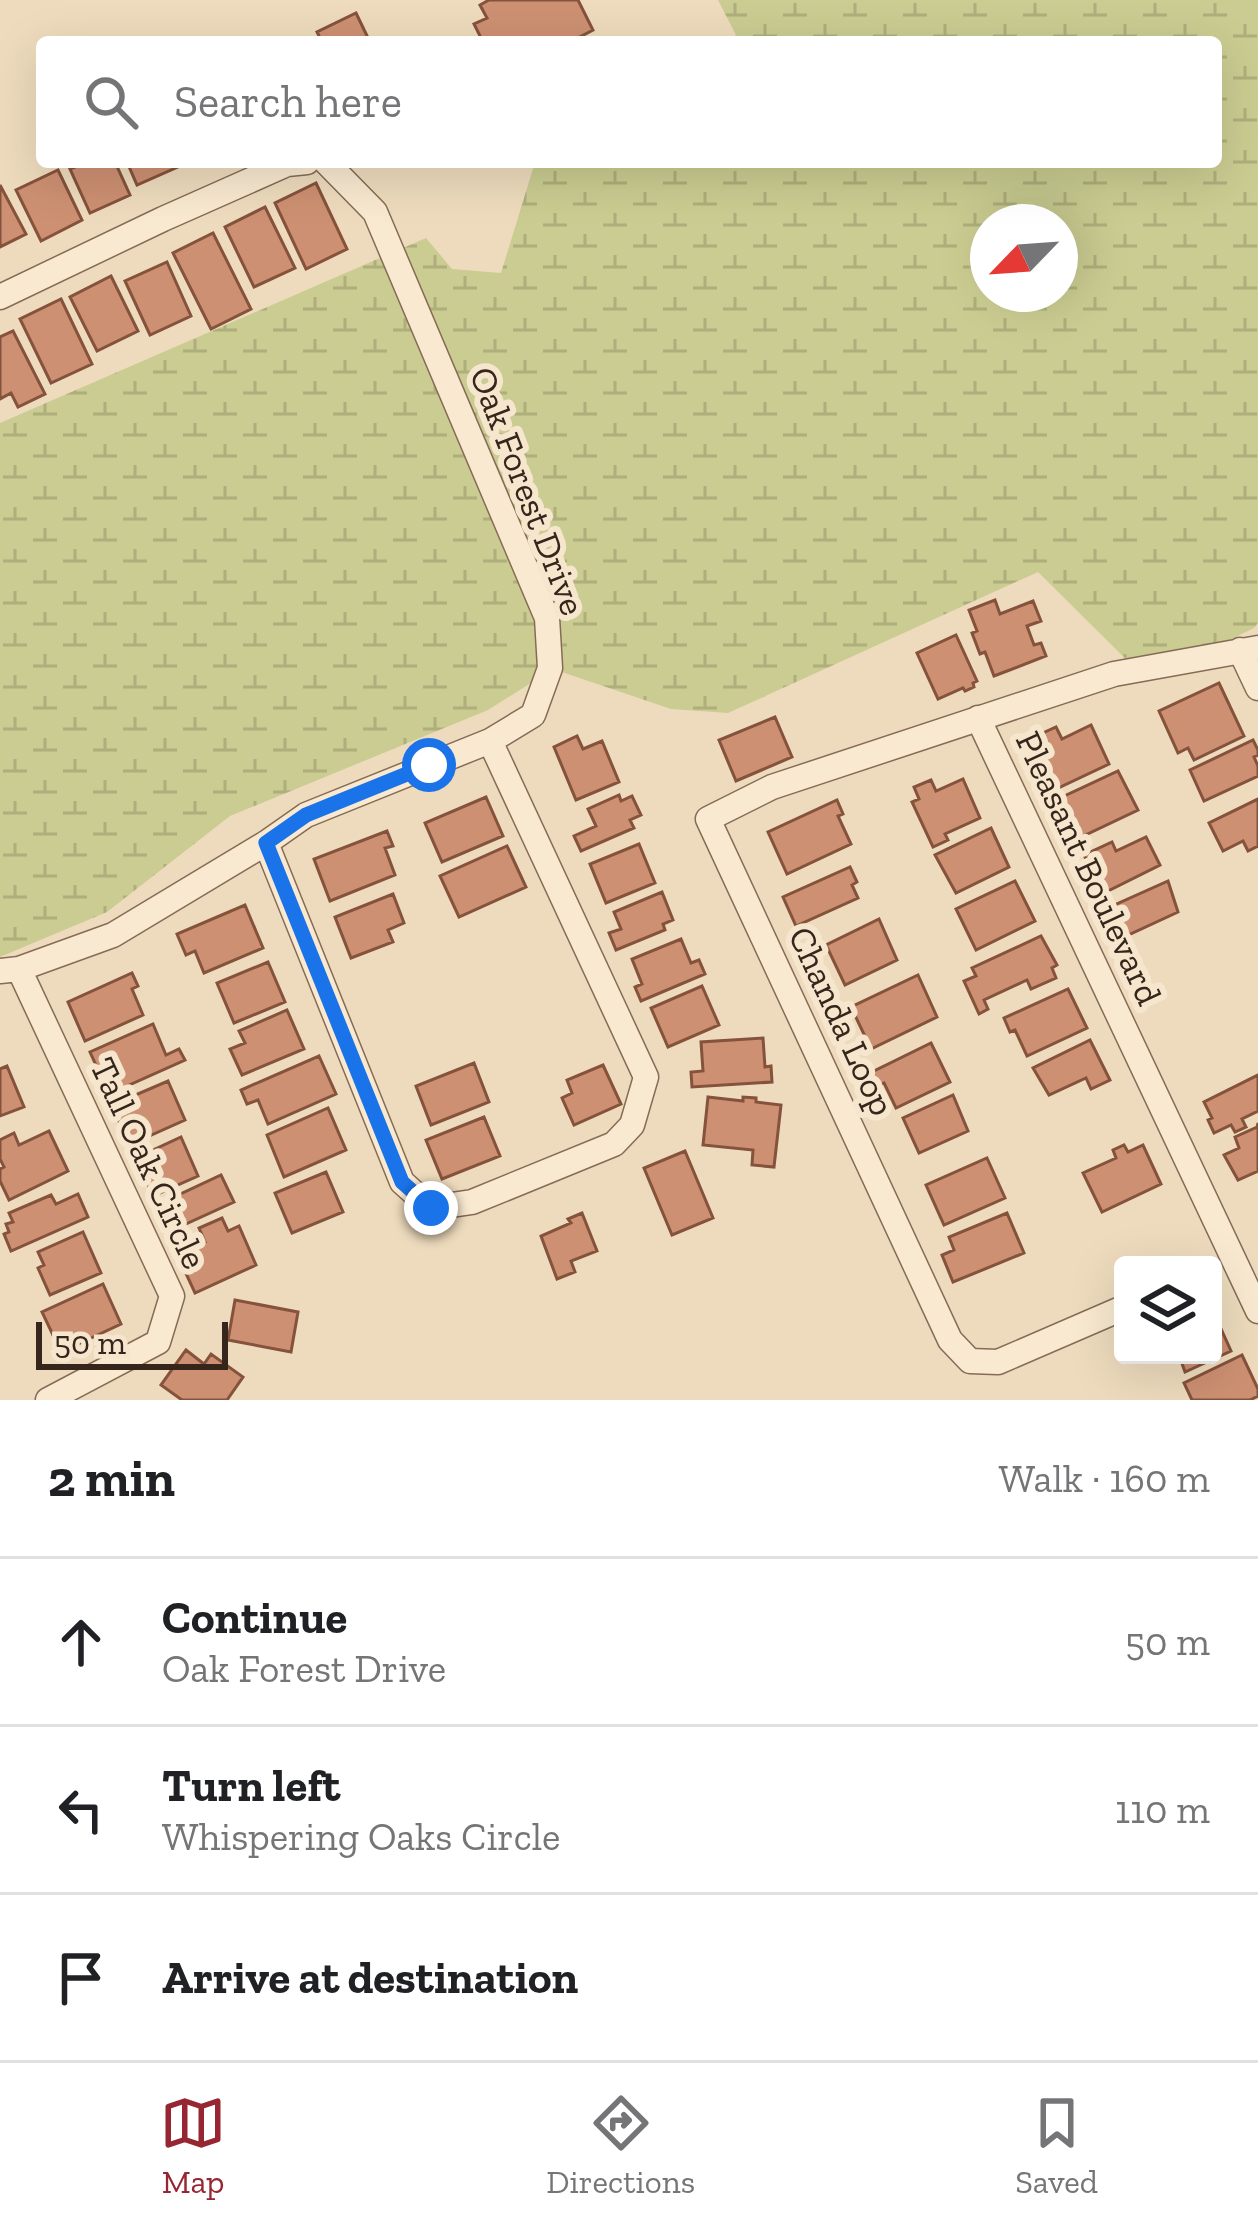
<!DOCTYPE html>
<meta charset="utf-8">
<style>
body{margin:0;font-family:"Zilla Slab",serif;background:#f6f6f6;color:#202124}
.controls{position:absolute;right:36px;bottom:36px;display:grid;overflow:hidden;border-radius:12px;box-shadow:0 12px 48px #0002}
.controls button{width:108px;height:108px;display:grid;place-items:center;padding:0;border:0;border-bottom:3px solid #e0e0e0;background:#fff;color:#202124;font:60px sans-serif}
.compass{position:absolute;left:970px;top:204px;width:108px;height:108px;border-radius:50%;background:#fff;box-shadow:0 12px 48px #0002;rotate:245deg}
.scale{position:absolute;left:36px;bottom:30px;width:192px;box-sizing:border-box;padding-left:12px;border:6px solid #35251b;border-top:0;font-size:33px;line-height:42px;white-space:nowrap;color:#35251b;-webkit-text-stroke:9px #f5e6cd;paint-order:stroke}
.stop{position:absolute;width:36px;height:36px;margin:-27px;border:9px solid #1a73e8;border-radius:50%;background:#fff}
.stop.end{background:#1a73e8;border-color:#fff;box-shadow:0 3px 12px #0008}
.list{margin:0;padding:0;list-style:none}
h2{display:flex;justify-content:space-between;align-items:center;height:156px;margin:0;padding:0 48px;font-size:51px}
h2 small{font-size:39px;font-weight:400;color:#757577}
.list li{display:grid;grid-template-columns:78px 1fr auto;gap:36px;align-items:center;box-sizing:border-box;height:168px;padding:0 48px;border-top:3px solid #e0e0e0}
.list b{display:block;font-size:45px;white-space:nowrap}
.list p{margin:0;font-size:39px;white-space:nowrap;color:#757577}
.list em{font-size:39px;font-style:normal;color:#757577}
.icon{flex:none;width:66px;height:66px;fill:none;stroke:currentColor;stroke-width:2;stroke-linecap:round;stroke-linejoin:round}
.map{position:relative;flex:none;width:1258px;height:1400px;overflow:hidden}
.search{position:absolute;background:#fff;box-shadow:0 12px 48px #0002;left:36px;right:36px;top:36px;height:132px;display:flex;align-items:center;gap:30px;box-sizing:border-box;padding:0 42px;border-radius:12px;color:#757577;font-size:45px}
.sheet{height:660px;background:#fff}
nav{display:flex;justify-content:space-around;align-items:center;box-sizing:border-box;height:168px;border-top:3px solid #e0e0e0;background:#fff;font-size:33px;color:#757577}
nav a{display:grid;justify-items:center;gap:6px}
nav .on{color:#962631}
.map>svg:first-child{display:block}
.wetland{fill:url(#wetland-marsh);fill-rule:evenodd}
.building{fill:#cd9072;stroke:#85523c;stroke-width:3}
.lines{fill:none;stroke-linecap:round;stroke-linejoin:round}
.minor-casing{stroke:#866b56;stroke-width:27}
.minor{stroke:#f9e9d0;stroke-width:24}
.route{stroke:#1a73e8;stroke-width:15}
.labels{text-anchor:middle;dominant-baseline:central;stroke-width:12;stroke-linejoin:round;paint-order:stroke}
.street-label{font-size:36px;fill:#35251b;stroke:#f5e6cd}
</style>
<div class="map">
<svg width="1258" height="1400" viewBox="0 0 1258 1400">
<defs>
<pattern id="wetland-marsh" width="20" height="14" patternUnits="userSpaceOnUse" patternTransform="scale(3)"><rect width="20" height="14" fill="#cacc91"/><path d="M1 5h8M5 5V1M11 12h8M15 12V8" fill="none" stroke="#aeaf7c"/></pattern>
</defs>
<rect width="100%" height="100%" fill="#eedbbd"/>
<path class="wetland" d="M718,0H1258V623L1254,628L1147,680L1038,572L728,713L671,709L553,669L488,710L230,816L107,912L0,957V423L426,238L452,269L501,273L535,162H1216V42H725L736,35ZM988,222H1060V294H988Z"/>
<path class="building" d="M489,0H578L593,30L570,42H483L474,24L487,18L480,5Z
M356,13L370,42H322L317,32Z
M87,162H115L130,195L90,213L70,169Z
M127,162H178L180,166L137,185Z
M58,170L82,220L41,241L16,190Z
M316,183L347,249L306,269L275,203Z
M0,185L26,234L0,247Z
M265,207L295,268L254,287L225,227Z
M213,233L251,309L211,329L173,253Z
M167,262L191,316L150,335L125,281Z
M111,276L138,331L97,351L70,297Z
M61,299L92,364L51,383L20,319Z
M13,331L45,394L18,407L11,393L0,399V337Z
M995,600L1000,614L1033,601L1041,621L1027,626L1034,645L1041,643L1046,656L994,676L985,652L980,654L972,633L977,631L969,610Z
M956,635L977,681L973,683L974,687L965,691L963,688L938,699L917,653Z
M1219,683L1244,736L1194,760L1188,748L1178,753L1159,711Z
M775,717L792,757L736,781L719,740Z
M1091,725L1109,764L1054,790L1030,739L1056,727L1062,739Z
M577,736L583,749L602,741L619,782L576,800L554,747Z
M1253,740L1258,750V755L1254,757L1258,766V776L1204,801L1190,770Z
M1118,771L1138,810L1077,839L1058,799Z
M963,779L980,818L945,834L948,840L933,847L912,802L919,799L914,787L931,780L936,791Z
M619,795L621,801L632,796L641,815L630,820L634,828L581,851L574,836L596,826L588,809Z
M486,797L503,836L442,862L425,823Z
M1258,799V846L1248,851L1243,841L1223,851L1209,823Z
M837,800L843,814L838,816L851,844L787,874L768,832Z
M991,828L1009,867L956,893L935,855Z
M387,831L393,846L385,848L395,875L330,901L314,859Z
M1146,837L1160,865L1102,894L1084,855L1112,842L1116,851Z
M639,844L655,883L606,903L590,864Z
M507,846L526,887L459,917L440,876Z
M850,867L857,882L852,885L858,898L796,926L783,897Z
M1015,881L1035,921L976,950L956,909Z
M1168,881L1178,912L1124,937L1110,907Z
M662,892L673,920L663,924L665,930L616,950L609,933L621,929L614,912Z
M393,894L404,923L388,930L393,942L351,958L335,917Z
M245,905L263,948L204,973L195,951L186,955L177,934Z
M879,919L897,960L845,985L826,945Z
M1041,936L1057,965L1052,968L1056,978L1031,989L1027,980L984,1000L988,1009L979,1014L964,981L976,976L972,968Z
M681,939L691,963L699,960L705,974L641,1001L635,987L642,984L632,959Z
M268,962L285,1002L234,1023L217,983Z
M132,973L138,986L132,989L143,1015L85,1041L68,1002Z
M918,975L937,1017L871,1049L851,1007Z
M702,986L719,1025L668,1047L651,1008Z
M1068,989L1087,1028L1027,1056L1015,1030L1010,1032L1004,1018Z
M287,1010L304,1049L242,1075L230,1049L245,1043L239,1031Z
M153,1024L166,1055L179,1049L185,1060L109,1094L90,1052Z
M763,1038L765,1067L771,1066L772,1082L692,1087L691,1072L703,1071L701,1042Z
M1090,1040L1110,1080L1091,1089L1086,1078L1049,1095L1033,1068Z
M931,1043L950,1082L896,1108L884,1083L876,1087L870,1073Z
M319,1056L336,1094L268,1124L258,1100L247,1104L241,1090Z
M474,1063L489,1102L431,1125L416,1086Z
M603,1065L621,1104L574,1125L562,1098L572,1093L567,1080Z
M7,1066L24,1107L0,1116V1069Z
M1258,1075V1111L1242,1119L1246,1127L1235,1132L1231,1125L1214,1133L1208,1120L1212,1118L1204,1102Z
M168,1081L185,1120L129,1145L112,1105Z
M953,1095L968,1131L919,1153L903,1118Z
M708,1097L743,1101V1097L756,1098V1102L781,1105L774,1167L752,1165L753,1150L703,1145Z
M328,1108L346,1150L284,1177L267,1135Z
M484,1117L500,1156L442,1179L426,1140Z
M1258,1123V1171L1238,1180L1224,1155L1239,1148L1235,1137L1257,1127Z
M49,1131L68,1171L9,1200L0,1181V1169L4,1167L0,1159V1140L14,1133L19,1145Z
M181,1137L198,1176L153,1196L136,1158Z
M1124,1145L1128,1152L1143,1145L1161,1184L1102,1212L1083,1173L1116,1158L1113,1150Z
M685,1151L713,1218L672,1235L644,1168Z
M987,1158L1005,1198L944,1225L926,1185Z
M326,1172L343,1212L292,1233L275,1193Z
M221,1175L234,1202L177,1228L171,1215L162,1219L155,1206Z
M78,1194L88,1217L11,1251L4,1234L9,1232L6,1224L13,1222L9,1213L51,1195L56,1204Z
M582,1213L597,1251L571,1261L575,1272L557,1279L541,1236L571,1223L568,1219Z
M1007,1213L1024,1253L953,1282L942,1255L954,1250L949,1237Z
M222,1218L228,1231L239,1226L256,1265L195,1293L177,1254L205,1242L199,1228Z
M83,1232L101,1273L50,1295L38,1268L44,1265L38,1252Z
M103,1284L121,1324L61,1352L42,1312Z
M235,1300L298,1312L291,1352L228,1340Z
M1213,1311L1231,1351L1185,1372L1179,1355H1213Z
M186,1350L204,1364L211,1354L243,1377L227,1400H182L161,1385Z
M1242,1355L1258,1389V1396L1250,1400H1192L1184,1383Z"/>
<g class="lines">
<defs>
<path id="minor" d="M0,297L163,219L287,164L307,162
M1240,650L1258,688
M978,718L1258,1311
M266,843L402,1182L431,1208L472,1202L614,1144L632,1125L646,1077L490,741
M19,969L172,1296L158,1342L48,1400
M0,971L19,969L113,935L266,843L306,815L490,741L533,715L550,668L547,618L375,212L326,162
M1123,1308L998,1362L970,1361L950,1340L708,819L772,787L1114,674L1258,648"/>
</defs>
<use href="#minor" class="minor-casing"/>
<use href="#minor" class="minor"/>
</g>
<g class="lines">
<path class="route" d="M429,765L306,815L266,843L402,1182L431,1208"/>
</g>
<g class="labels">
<g class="street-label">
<text transform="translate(528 491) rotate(69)">Oak Forest Drive</text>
<text transform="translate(1089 868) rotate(65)">Pleasant Boulevard</text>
<text transform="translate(842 1021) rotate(65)">Chanda Loop</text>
<text transform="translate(149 1163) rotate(65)">Tall Oak Circle</text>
</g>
</g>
</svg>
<div class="controls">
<button><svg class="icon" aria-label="layers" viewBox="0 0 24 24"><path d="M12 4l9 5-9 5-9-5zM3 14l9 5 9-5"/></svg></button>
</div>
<svg class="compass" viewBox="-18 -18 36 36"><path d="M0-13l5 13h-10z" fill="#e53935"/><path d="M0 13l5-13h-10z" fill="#757577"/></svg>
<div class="scale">50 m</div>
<div class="stop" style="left:429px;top:765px"></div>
<div class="stop end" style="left:431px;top:1208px"></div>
<div class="search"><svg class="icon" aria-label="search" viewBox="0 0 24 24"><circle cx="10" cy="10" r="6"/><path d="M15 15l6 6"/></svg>Search here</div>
</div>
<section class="sheet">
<h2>2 min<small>Walk · 160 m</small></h2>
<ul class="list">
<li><svg class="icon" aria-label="ahead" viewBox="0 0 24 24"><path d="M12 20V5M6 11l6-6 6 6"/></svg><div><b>Continue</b><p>Oak Forest Drive</p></div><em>50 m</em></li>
<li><svg class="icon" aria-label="left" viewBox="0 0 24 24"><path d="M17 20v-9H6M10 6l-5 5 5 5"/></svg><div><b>Turn left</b><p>Whispering Oaks Circle</p></div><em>110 m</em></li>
<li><svg class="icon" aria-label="arrive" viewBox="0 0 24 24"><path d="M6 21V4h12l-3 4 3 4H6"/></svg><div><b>Arrive at destination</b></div></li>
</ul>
</section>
<nav>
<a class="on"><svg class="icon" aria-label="map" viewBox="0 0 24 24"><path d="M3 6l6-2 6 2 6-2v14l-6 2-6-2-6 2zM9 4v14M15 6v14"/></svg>Map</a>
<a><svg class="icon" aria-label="directions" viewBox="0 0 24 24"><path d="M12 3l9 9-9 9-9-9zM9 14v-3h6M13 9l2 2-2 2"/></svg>Directions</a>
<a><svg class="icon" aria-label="saved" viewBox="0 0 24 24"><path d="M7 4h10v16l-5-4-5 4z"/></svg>Saved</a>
</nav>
